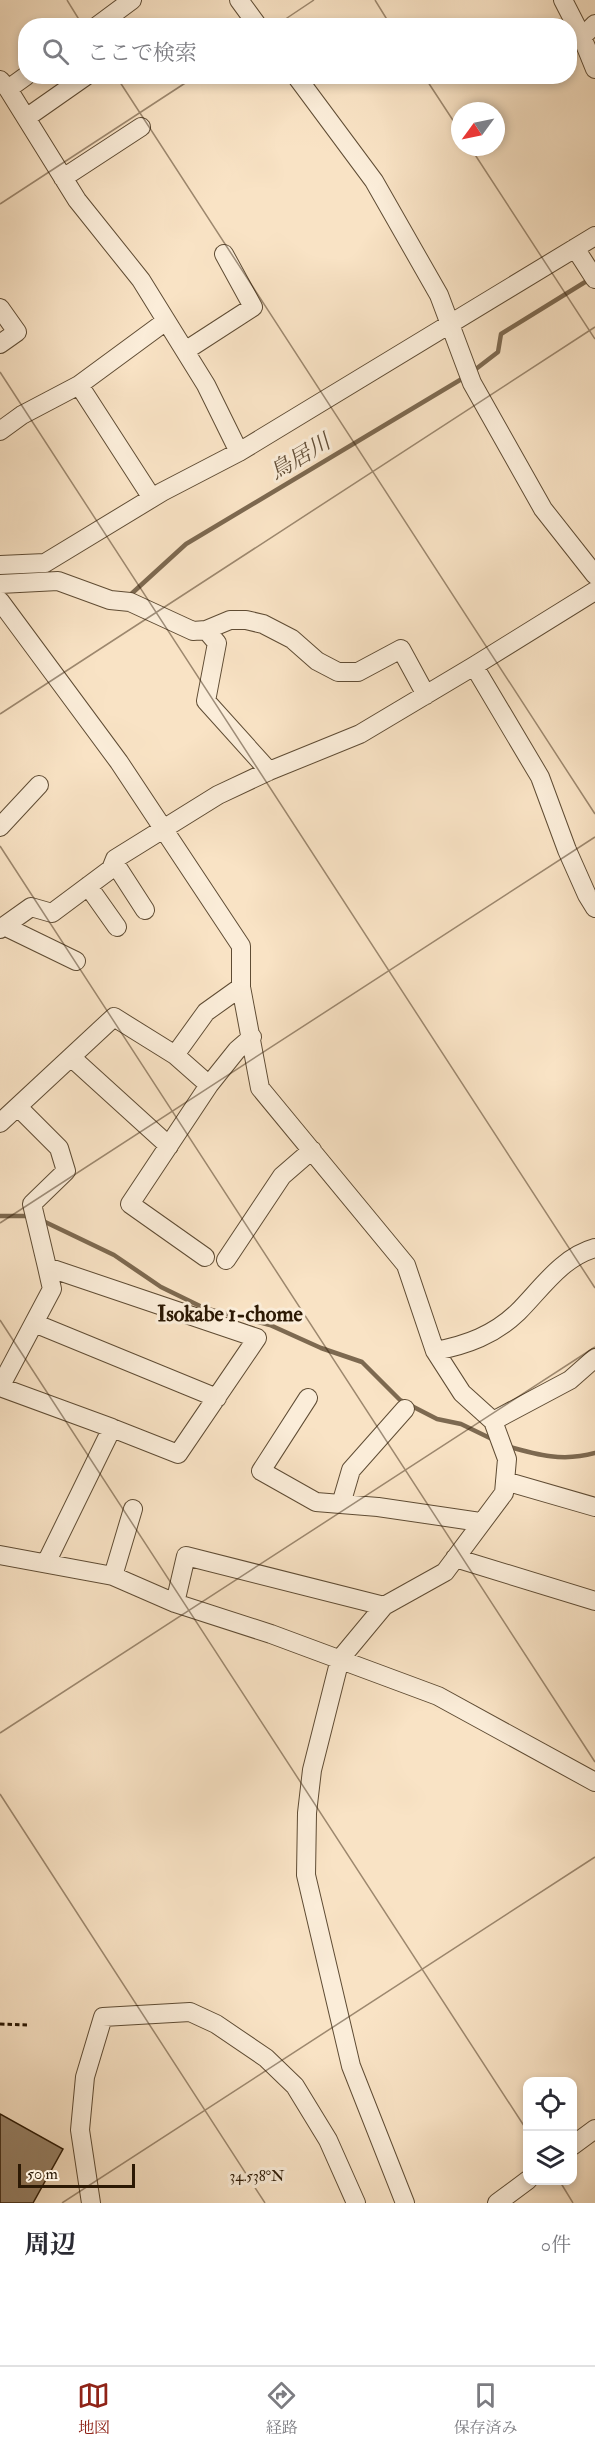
<!DOCTYPE html>
<html lang="ja">
<meta charset="utf-8">
<style>
body{margin:0;font-family:"IM FELL Double Pica","Noto Serif JP",serif;background:#f7f7f7;color:#2b2b33}
.controls{position:absolute;right:18px;bottom:18px;display:grid;overflow:hidden;border-radius:12px;box-shadow:0 3px 9px #0003}
.controls button{width:54px;height:54px;display:grid;place-items:center;padding:0;border:0;border-bottom:2px solid #e1e1e2;background:#fff;color:#2b2b33;font:30px sans-serif}
.compass{position:absolute;left:451px;top:102px;width:54px;height:54px;border-radius:50%;background:#fff;box-shadow:0 3px 9px #0003;rotate:237deg}
.scale{position:absolute;left:18px;bottom:15px;width:117px;box-sizing:border-box;padding-left:6px;border:3px solid #2c1904;border-top:0;font-size:16px;line-height:21px;white-space:nowrap;color:#2c1904;-webkit-text-stroke:4px #fbedd9;paint-order:stroke}
.list{margin:0;padding:0;list-style:none}
h2{display:flex;justify-content:space-between;align-items:center;height:78px;margin:0;padding:0 24px;font-size:26px}
h2 small{font-size:20px;font-weight:400;color:#7c7c81}
.icon{flex:none;width:33px;height:33px;fill:none;stroke:currentColor;stroke-width:2;stroke-linecap:round;stroke-linejoin:round}
.map{position:relative;flex:none;width:595px;height:2203px;overflow:hidden}
.search{position:absolute;background:#fff;box-shadow:0 3px 9px #0003;left:18px;right:18px;top:18px;height:66px;display:flex;align-items:center;gap:15px;box-sizing:border-box;padding:0 21px;border-radius:24px;color:#7c7c81;font-size:22px}
.sheet{height:162px;background:#fff}
nav{display:flex;justify-content:space-around;align-items:center;box-sizing:border-box;height:84px;border-top:2px solid #e1e1e2;background:#fff;font-size:16px;color:#7c7c81}
nav a{display:grid;justify-items:center;gap:3px}
nav .on{color:#8f2418}
.map>svg:first-child{display:block}
.lines{fill:none;stroke-linecap:round;stroke-linejoin:round}
.stream{stroke:#7d6950;stroke-width:4.5}
.building{fill:#978268;stroke:#2c1904;stroke-width:1.5}
.minor-casing{stroke:#5f4c34;stroke-width:20}
.path{stroke:#2c1904;stroke-width:3;stroke-dasharray:4.5 3;stroke-linecap:butt}
.minor{stroke:#fbedd9;stroke-width:18}
.ticks{fill:none;stroke:#2c1904;stroke-width:1.5;stroke-opacity:0.45}
.labels{text-anchor:middle;dominant-baseline:central;stroke-width:6;stroke-linejoin:round;paint-order:stroke}
.water-label{font-size:22px;font-style:italic;fill:#624e37;stroke:#fbedd9}
.neighbourhood-label{font-size:22px;font-weight:bold;fill:#2c1904;stroke:#fbedd9}
.ticks-label{font-size:15px;text-anchor:middle;fill:#2c1904;stroke:#fbedd9;stroke-width:6;stroke-linejoin:round;paint-order:stroke}
</style>
<div class="map">
<svg width="595" height="2203" viewBox="0 0 595 2203">
<rect width="100%" height="100%" fill="#f9e3c5"/>
<filter id="stains"><feTurbulence type="fractalNoise" baseFrequency=".00333" numOctaves="4"/><feColorMatrix values="0 0 0 0 .2 0 0 0 0 .09 0 0 0 0 .02 0 0 0 .5 -.17"/></filter>
<radialGradient id="worn" r=".72"><stop offset=".6" stop-color="#630" stop-opacity="0"/><stop offset="1" stop-color="#630" stop-opacity=".3"/></radialGradient>
<g class="lines">
<path class="stream" d="M472,372L498,352L501,334L590,279
M129,596L186,544L465,377
M0,1216H30
M41,1220L114,1255L161,1287L204,1308L270,1325L321,1348L362,1362L400,1400L437,1419L461,1424L494,1440
M507,1446C538,1455 563,1462 595,1453"/>
</g>
<path class="building" d="M0,2114L63,2149L33,2203H0Z"/>
<g class="lines">
<defs>
<path id="minor" d="M239,0L258,26
M563,0L582,37L595,69
M97,26L132,0
M582,37L595,24
M296,76L374,181L439,295L472,383L543,509L595,575
M0,80L8,89L77,200L141,280L206,385L239,452
M8,89L26,76
M26,118L86,76
M63,178L141,127
M575,248L595,279
M0,308L17,332L0,344
M185,351L253,307L224,254
M79,385L152,498
M0,431L22,415L79,385L166,321
M0,565L45,563L162,492L239,452L595,236
M0,584L58,581L110,600L130,602L193,631L206,630L230,620H246L263,624L292,639L317,661L338,672H358L401,649L426,695
M0,601L119,762L241,946V987L260,1088L406,1265L435,1351L462,1393L493,1421L507,1459L504,1493L445,1572L384,1606L340,1659L312,1770L307,1813L306,1875L351,2066L405,2203
M206,630L217,643L206,701L269,771
M474,666L540,777L567,850L587,895L595,908
M0,827L39,785
M114,862L145,910
M88,886L117,927
M4,926L76,961
M0,929L31,907L52,913L111,869L115,859L218,795L269,771L360,734L474,666L595,591
M175,1055L206,1012L241,987
M71,1057L169,1146
M18,1107L59,1148L66,1171L32,1204L47,1267
M0,1123L114,1017L175,1055L209,1085L237,1050L252,1037
M205,1257L130,1204L209,1085
M226,1260L282,1176L312,1150
M34,1323L217,1398
M435,1351C467,1345 494,1335 518,1312C541,1289 562,1257 595,1248
M308,1398L261,1471L316,1502L378,1507L480,1522
M493,1421L570,1380L595,1358
M505,1481L595,1507
M341,1504L351,1470L405,1409
M0,1555L113,1576L175,1603L271,1634L438,1696L595,1782
M455,1558L595,1601
M46,1563L112,1428L178,1454L257,1338L47,1267L52,1289L0,1387L112,1428
M113,1576L133,1509
M175,1603L186,1556L384,1606
M572,2146L595,2129
M91,2203L80,2130L85,2077L103,2017L190,2012L216,2024L266,2058L295,2086L328,2140L356,2203
M497,2203L528,2180"/>
</defs>
<use href="#minor" class="minor-casing"/>
<path class="path" d="M0,2024L30,2025"/>
<use href="#minor" class="minor"/>
</g>
<path class="ticks" d="M67,0L83,26M375,0L391,26M275,26L314,0M116,76L595,814M424,76L460,131M470,147L595,339M0,204L196,76M0,372L595,1288M0,714L595,327M0,846L595,1762M0,1223L595,837M0,1320L528,2132M0,1733L595,1347M0,1794L265,2203M559,2180L573,2203M62,2203L595,1857"/>
<g class="labels">
<g class="water-label">
<text transform="translate(300 457) rotate(-31)">鳥居川</text>
</g>
<g class="neighbourhood-label">
<text x="230" y="1314">Isokabe 1-chome</text>
</g>
</g>
<g class="ticks-label">
<text x="257" y="2181">34.538°N</text>
</g>
<rect width="100%" height="100%" filter="url(#stains)"/>
<rect width="100%" height="100%" fill="url(#worn)"/>
</svg>
<div class="controls">
<button><svg class="icon" aria-label="locate" viewBox="0 0 24 24"><circle cx="12" cy="12" r="6"/><path d="M12 2v4M12 18v4M2 12h4M18 12h4"/></svg></button>
<button><svg class="icon" aria-label="layers" viewBox="0 0 24 24"><path d="M12 4l9 5-9 5-9-5zM3 14l9 5 9-5"/></svg></button>
</div>
<svg class="compass" viewBox="-18 -18 36 36"><path d="M0-13l5 13h-10z" fill="#e53935"/><path d="M0 13l5-13h-10z" fill="#7c7c81"/></svg>
<div class="scale">50 m</div>
<div class="search"><svg class="icon" aria-label="search" viewBox="0 0 24 24"><circle cx="10" cy="10" r="6"/><path d="M15 15l6 6"/></svg>ここで検索</div>
</div>
<section class="sheet">
<h2>周辺<small>0件</small></h2>
<ul class="list">
</ul>
</section>
<nav>
<a class="on"><svg class="icon" aria-label="map" viewBox="0 0 24 24"><path d="M3 6l6-2 6 2 6-2v14l-6 2-6-2-6 2zM9 4v14M15 6v14"/></svg>地図</a>
<a><svg class="icon" aria-label="directions" viewBox="0 0 24 24"><path d="M12 3l9 9-9 9-9-9zM9 14v-3h6M13 9l2 2-2 2"/></svg>経路</a>
<a><svg class="icon" aria-label="saved" viewBox="0 0 24 24"><path d="M7 4h10v16l-5-4-5 4z"/></svg>保存済み</a>
</nav>
